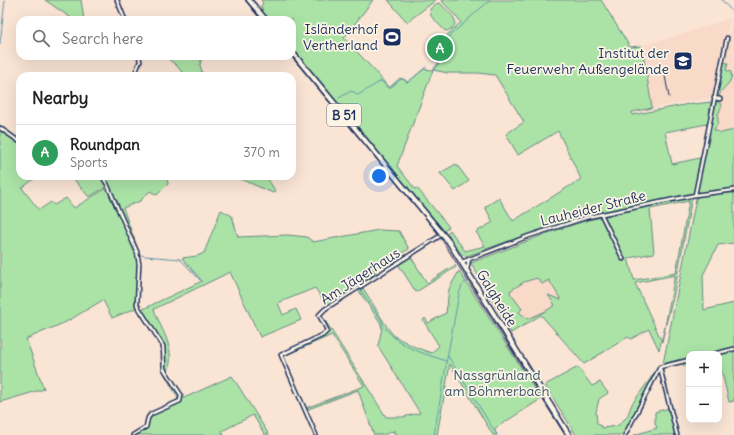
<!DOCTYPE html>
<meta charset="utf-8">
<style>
body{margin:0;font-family:Delius,sans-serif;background:#f2f2f2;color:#222}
.controls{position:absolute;right:12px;bottom:12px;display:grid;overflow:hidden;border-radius:8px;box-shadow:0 4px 16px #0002}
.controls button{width:36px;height:36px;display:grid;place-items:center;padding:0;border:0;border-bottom:1px solid #e0e0e0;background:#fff;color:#222;font:20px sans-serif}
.you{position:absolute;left:379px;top:176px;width:14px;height:14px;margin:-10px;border:3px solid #fff;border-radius:50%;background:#1a73e8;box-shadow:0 0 0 6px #1a73e833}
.badge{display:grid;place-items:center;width:26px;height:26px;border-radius:50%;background:#0b8043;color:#fff;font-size:13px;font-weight:700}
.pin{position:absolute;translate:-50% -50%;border:2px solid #fff;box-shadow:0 1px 4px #0006}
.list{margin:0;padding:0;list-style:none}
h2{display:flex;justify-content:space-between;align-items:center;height:52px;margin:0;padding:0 16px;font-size:17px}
h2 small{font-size:13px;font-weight:400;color:#767676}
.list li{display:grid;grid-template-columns:26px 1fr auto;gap:12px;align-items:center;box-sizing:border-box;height:56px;padding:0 16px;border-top:1px solid #e0e0e0}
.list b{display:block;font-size:15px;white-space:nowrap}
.list p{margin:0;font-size:13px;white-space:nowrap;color:#767676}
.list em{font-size:13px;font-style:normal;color:#767676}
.icon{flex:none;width:22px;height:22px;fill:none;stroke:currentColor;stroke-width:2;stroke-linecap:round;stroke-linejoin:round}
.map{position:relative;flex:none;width:734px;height:435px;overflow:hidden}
.search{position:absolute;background:#fff;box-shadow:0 4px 16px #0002;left:16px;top:16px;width:280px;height:44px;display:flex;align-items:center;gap:10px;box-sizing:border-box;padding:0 14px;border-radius:12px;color:#767676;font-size:15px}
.panel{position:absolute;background:#fff;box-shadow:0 4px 16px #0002;left:16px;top:72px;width:280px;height:108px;border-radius:12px}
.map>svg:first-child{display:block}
.built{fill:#f9d9c8}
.green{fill:#abe3a6;stroke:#638982;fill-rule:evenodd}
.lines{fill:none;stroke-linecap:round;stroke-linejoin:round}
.stream{stroke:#5e97ad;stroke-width:1}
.minor-casing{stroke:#1b2f5e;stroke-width:5.5}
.primary-casing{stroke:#1b2f5e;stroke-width:7}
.minor{stroke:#fcf5e5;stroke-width:2.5}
.primary{stroke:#fcf5e5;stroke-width:4}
.rail{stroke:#1b2f5e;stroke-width:1}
.labels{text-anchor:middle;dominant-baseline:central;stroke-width:3.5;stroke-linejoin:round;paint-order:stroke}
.shield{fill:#fcf5e5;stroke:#5e6a86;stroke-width:1}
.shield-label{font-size:13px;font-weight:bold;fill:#1b2f5e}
.poi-label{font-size:14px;fill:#1b2f5e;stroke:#fcf5e5;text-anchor:end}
.street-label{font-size:14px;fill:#1b2f5e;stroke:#fcf5e5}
.park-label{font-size:14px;fill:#38536c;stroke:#fcf5e5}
</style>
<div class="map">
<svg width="734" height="435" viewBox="0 0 734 435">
<rect width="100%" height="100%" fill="#fae4d4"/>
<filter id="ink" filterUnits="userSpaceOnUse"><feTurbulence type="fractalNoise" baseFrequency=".025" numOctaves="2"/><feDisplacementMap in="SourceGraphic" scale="8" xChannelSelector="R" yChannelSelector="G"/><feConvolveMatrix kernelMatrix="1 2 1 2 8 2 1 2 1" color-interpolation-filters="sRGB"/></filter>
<g filter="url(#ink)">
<path class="built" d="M733,17L734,20V135L707,136L732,21L731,18Z
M730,18L713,97L652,108L642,46L708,26Z
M290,56H292L436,230L460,267H459L435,230Z
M537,278L549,280L561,301L549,295L555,305L546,311L528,319L519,311L521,310L510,293V291L524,282Z"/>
<path class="green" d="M45,0H81L84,20H74Z
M261,0H373L344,38L374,70L389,88L400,78L408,82L424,69L433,70L452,46L444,38L461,22L441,0H601L630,47L642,46L652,108L632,112V115L694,103L695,104L711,102L706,136L707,124L665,132L672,164L700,158L694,194L597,213L539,230L467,256L462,255L447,233L450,230L465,251L485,246L476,232L493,222L485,207L499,198L513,221L581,179L558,131L518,155L506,134L524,122L495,75L478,73H448L433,70L397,166L415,189L417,188L449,227L444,231L292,47V20H270L262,11V8L261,6L263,3Z
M388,0H436L407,22Z
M439,3L442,5C450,14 464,23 447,31L444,30L431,16L430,9L436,4Z
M164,56H202L200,65L203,76H177L182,72L176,65Z
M723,62L728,63L726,70L731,72C734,84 722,86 719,96L716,95Z
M715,100H716L722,105L718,115V123L714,130L721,133L734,130V189L696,194Z
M0,129L20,143V176H38L22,188L39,210L51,202L54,205L66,198L74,208L105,189L104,188L89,197L71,176H167L168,184L157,195L150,191L140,201L123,208L140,255L139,307L112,318L103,300L66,322L26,339L44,389L0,402Z
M456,164L469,181L455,191L440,173Z
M234,176H266L276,192L273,193Z
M721,193H734V243L718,245L703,275L704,310L734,303V401L729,402L719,360V354H689V365L684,366L681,359L663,364L696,199L699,196Z
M692,197L673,298L659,350L649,329L631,339L628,337L584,364L541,315L511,333L471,263L548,233L588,220ZM689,201L676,273L634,280L628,258L654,253L650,209ZM675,275L662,342L635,283ZM537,278L542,284L549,280L561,300L548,295L555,305L546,311L528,319L519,312L522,309L510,293V291L524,282Z
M221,210L232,216L238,237L288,235L307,237L313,242L379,230L399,231L409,249L372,270L377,273L361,283L362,285L328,307L315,288L278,303L283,315L296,309L301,320L260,337L230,272L154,309C162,333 177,348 167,375L180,395L184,398L232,376L269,435H265L253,415L222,431L224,435H136L147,427L148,418L151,415L179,403L177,400L178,398L165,375L162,348L145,315L141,310L202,281L182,258L197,256L204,253Z
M411,257L427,283L455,265L456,267L416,292L398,264Z
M459,271L541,399L494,429L497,435H493L450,364L437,435H395L393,431L383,435H374L358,390L306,410V408L364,386L332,335L284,356L283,355L323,336L328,331V328L321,316V314L386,417H403L420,413L378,346L382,328L380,322L359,291L363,288L387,327L394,336L415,347L431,353L439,346L423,320L425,318L428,323L446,313L449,289Z
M578,367L592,386L600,382L608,393L599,399L596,412L597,423L603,428L617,426L627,417L632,404L655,372L624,435H576L545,385Z
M669,408L675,435H634L657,428L655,423V412Z"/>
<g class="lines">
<path class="stream" d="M722,0L734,14
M446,39L490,0
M0,44L5,0
M434,70L446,54L445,46
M339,98L351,91L354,92L357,95H358L381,81L389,89L401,79H404L407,83L426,67
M0,125L3,127
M142,255L145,256L180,259L200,280
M464,284L466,281
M360,289L382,321L383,326
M385,328C401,348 423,353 446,361
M448,356L497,435
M446,364L459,294L462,286
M394,430L397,435
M434,435L446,366"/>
<defs>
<path id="minor" d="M117,0L125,20
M134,76L140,61L139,56
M714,98L720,99
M0,128L20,142
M102,176L107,184L137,252L139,264L137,305L163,346L164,369L181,395L180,401L151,414L148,418L146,427L133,435
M695,195L727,38
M601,214L623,259
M462,262L529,236L588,217L695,195L734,190
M467,270L469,259
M714,354L734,349
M660,368L677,435
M316,435L281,355L323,335L327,331L326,328L319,315L325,309L443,234
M625,435L660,367L689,360"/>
<path id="primary" d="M249,0L266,20
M292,52L449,242L569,435"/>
</defs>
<use href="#minor" class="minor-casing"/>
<use href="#primary" class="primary-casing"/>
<use href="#minor" class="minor"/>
<use href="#primary" class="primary"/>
<path class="rail" d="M245,0L261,20
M291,56L437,232L565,435
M665,76L669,97"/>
</g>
</g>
<defs>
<symbol id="stadium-square" viewBox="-11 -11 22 22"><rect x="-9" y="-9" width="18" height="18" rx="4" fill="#1b2f5e" stroke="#fcf5e5"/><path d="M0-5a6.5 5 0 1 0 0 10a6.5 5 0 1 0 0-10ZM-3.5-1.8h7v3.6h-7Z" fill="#fff"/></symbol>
<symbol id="university-square" viewBox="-11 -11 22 22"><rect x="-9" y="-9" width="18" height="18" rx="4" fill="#1b2f5e" stroke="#fcf5e5"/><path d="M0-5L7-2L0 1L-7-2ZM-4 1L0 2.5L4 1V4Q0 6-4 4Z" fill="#fff"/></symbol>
</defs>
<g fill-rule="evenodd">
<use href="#stadium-square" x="381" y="26" width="22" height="22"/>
<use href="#university-square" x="672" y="50" width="22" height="22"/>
</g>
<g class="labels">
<rect class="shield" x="327" y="104" width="34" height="22" rx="3"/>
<g class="shield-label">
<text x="344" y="115">B 51</text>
</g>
<g class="poi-label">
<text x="378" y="29">Isländerhof<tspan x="378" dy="16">Vertherland</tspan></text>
<text x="669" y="53">Institut der<tspan x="669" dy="16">Feuerwehr Außengelände</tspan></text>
</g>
<g class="street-label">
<text transform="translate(593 208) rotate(-14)">Lauheider Straße</text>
<text transform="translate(360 276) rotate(-33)">Am Jägerhaus</text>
<text transform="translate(497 298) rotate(58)">Galgheide</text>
</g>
<g class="park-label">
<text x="497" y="375">Nassgrünland<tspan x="497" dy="16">am Böhmerbach</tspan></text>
</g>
</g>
</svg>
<div class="controls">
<button>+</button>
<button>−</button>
</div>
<div class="you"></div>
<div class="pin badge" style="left:440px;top:48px;background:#2e9e5b">A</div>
<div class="search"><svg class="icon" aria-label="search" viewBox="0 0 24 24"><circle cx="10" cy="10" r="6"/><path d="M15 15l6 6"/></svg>Search here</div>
<section class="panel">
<h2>Nearby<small></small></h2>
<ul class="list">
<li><span class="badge" style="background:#2e9e5b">A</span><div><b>Roundpan</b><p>Sports</p></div><em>370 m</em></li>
</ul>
</section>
</div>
